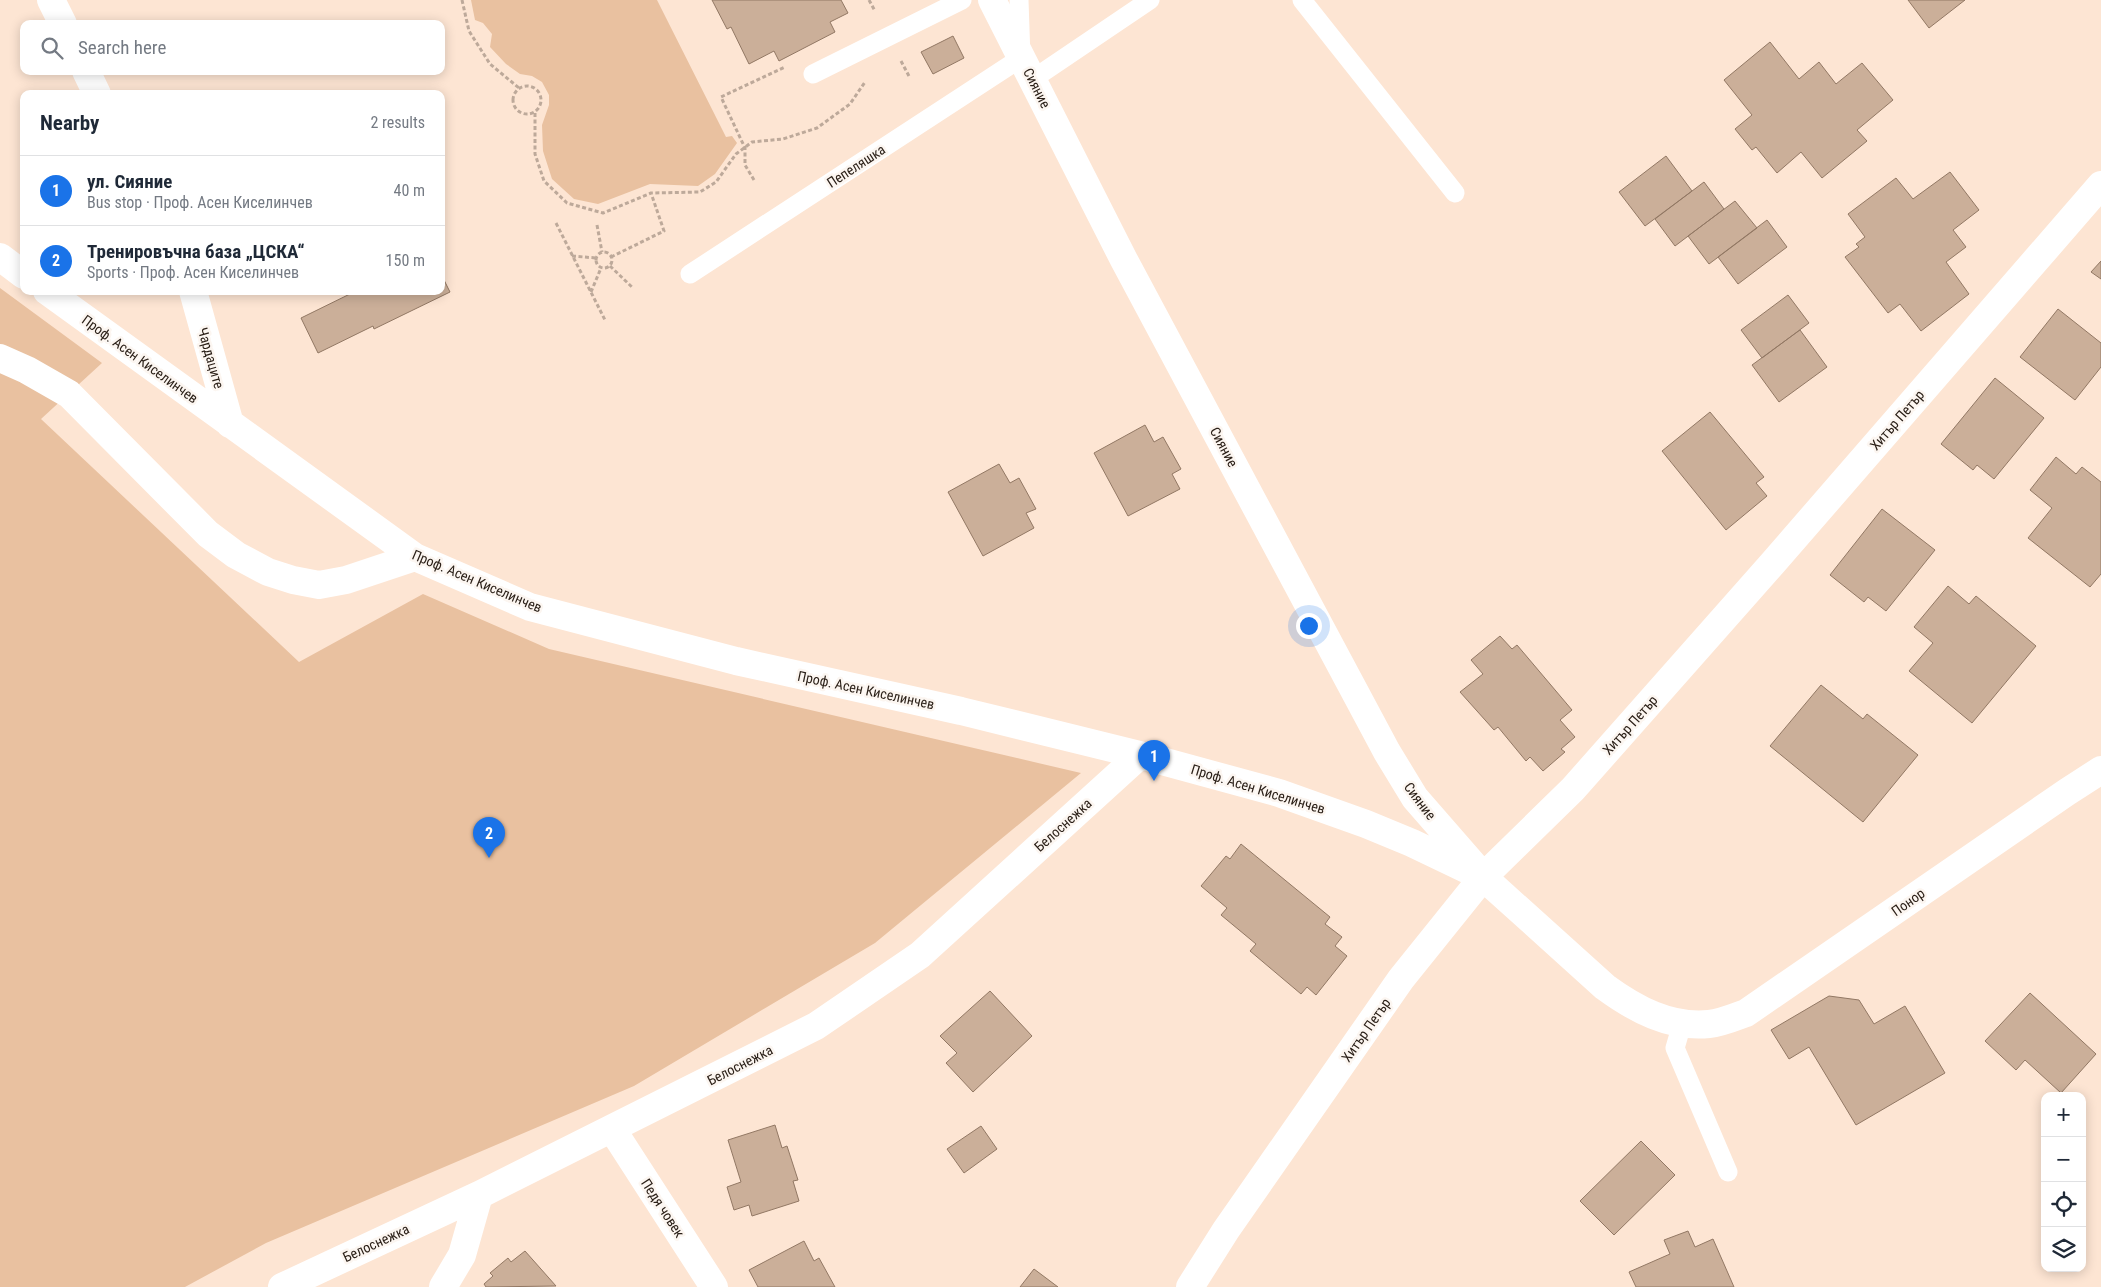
<!DOCTYPE html>
<meta charset="utf-8">
<style>
body{margin:0;font-family:"Roboto Condensed",sans-serif;background:#f2f2f3;color:#1f2937}
.controls{position:absolute;right:15px;bottom:15px;display:grid;overflow:hidden;border-radius:10px;box-shadow:0 2px 12px #0003}
.controls button{width:45px;height:45px;display:grid;place-items:center;padding:0;border:0;border-bottom:1px solid #e0e1e3;background:#fff;color:#1f2937;font:25px sans-serif}
.you{position:absolute;left:1308px;top:625px;width:18px;height:18px;margin:-12px;border:4px solid #fff;border-radius:50%;background:#1a73e8;box-shadow:0 0 0 8px #1a73e833}
.badge{display:grid;place-items:center;width:32px;height:32px;border-radius:50%;background:#1a73e8;color:#fff;font-size:16px;font-weight:700}
.pin{position:absolute;translate:-50% -41px;filter:drop-shadow(0 1px 2px #0008)}
.pin::after{content:'';position:absolute;top:26px;width:18px;height:15px;background:inherit;clip-path:polygon(0 0,100% 0,50% 100%)}
.list{margin:0;padding:0;list-style:none}
h2{display:flex;justify-content:space-between;align-items:center;height:65px;margin:0;padding:0 20px;font-size:21px}
h2 small{font-size:16px;font-weight:400;color:#747a83}
.list li{display:grid;grid-template-columns:32px 1fr auto;gap:15px;align-items:center;box-sizing:border-box;height:70px;padding:0 20px;border-top:1px solid #e0e1e3}
.list b{display:block;font-size:19px;white-space:nowrap}
.list p{margin:0;font-size:16px;white-space:nowrap;color:#747a83}
.list em{font-size:16px;font-style:normal;color:#747a83}
.icon{flex:none;width:28px;height:28px;fill:none;stroke:currentColor;stroke-width:2;stroke-linecap:round;stroke-linejoin:round}
.map{position:relative;flex:none;width:2101px;height:1287px;overflow:hidden}
.search{position:absolute;background:#fff;box-shadow:0 2px 12px #0003;left:20px;top:20px;width:425px;height:55px;display:flex;align-items:center;gap:12px;box-sizing:border-box;padding:0 18px;border-radius:10px;color:#747a83;font-size:19px}
.panel{position:absolute;background:#fff;box-shadow:0 2px 12px #0003;left:20px;top:90px;width:425px;height:205px;border-radius:10px}
.map>svg:first-child{display:block}
.green{fill:#e9c1a0}
.building{fill:#cbaf99;stroke:#927864}
.lines{fill:none;stroke-linecap:round;stroke-linejoin:round}
.path{stroke:#bda99a;stroke-width:3;stroke-dasharray:4 2.5;stroke-linecap:butt}
.lane{stroke:#fff;stroke-width:19}
.street{stroke:#fff;stroke-width:28}
.labels{text-anchor:middle;dominant-baseline:central;stroke-width:5;stroke-linejoin:round;paint-order:stroke}
.street-label{font-size:14px;fill:#2b2018;stroke:#fcf6f1}
</style>
<div class="map">
<svg width="2101" height="1287" viewBox="0 0 2101 1287">
<rect width="100%" height="100%" fill="#fde5d3"/>
<path class="green" d="M471,0H657L726,137L732,136L737,143L715,174L698,186L650,184L598,204L574,199L552,179L543,151L542,125L549,105V95L542,82L532,76L520,74L506,64L490,47L492,34L483,23L475,20Z
M0,288L102,363L41,419L299,662L423,594L549,649L1081,773L875,943L634,1086L266,1243L185,1287H0Z"/>
<path class="building" d="M712,0H841L848,13L830,22L835,32L779,61L774,51L749,64L731,27L727,29Z
M1908,0H1965L1929,28Z
M953,36L964,58L933,74L921,52Z
M1770,42L1799,79L1819,62L1836,84L1862,63L1893,100L1857,130L1867,141L1822,178L1801,152L1777,173L1756,147L1752,150L1735,129L1752,115L1724,80Z
M1666,156L1692,191L1645,226L1619,192Z
M1950,172L1979,210L1953,230L1966,247L1946,262L1969,294L1921,331L1900,304L1888,313L1845,257L1859,247L1856,244L1865,237L1848,214L1896,178L1913,199Z
M1704,182L1724,209L1675,246L1655,219Z
M1735,201L1757,228L1709,264L1688,236Z
M1767,220L1787,247L1738,284L1718,257Z
M2101,261V279L2091,272Z
M441,274L450,292L374,329L373,326L318,353L301,318L356,291H441Z
M1788,295L1809,323L1762,358L1741,330Z
M2058,309L2101,343V367L2075,400L2020,357Z
M1800,330L1827,367L1779,402L1752,365Z
M1995,378L2044,418L1994,479L1977,465L1973,470L1941,444Z
M1710,412L1764,477L1756,483L1767,496L1726,530L1662,451Z
M1145,425L1154,442L1163,437L1181,469L1172,474L1180,489L1128,516L1094,453Z
M2056,457L2076,474L2082,467L2101,482V574L2090,587L2028,538L2052,508L2030,490Z
M999,464L1010,483L1019,478L1036,509L1026,513L1034,528L983,556L948,492Z
M1882,509L1935,550L1886,611L1868,597L1864,602L1830,575Z
M1948,586L1969,604L1976,596L2036,646L1972,723L1909,671L1933,643L1914,627Z
M1500,636L1512,649L1517,645L1572,710L1560,720L1575,737L1561,749L1565,752L1543,771L1530,757L1526,761L1498,727L1494,730L1460,692L1483,674L1471,660Z
M1821,685L1863,719L1867,714L1918,755L1863,822L1770,746Z
M1241,844L1330,917L1325,924L1342,937L1335,946L1347,956L1316,995L1307,987L1301,994L1250,951L1256,944L1221,915L1227,908L1201,886L1226,856L1230,859Z
M990,991L1032,1036L973,1092L946,1063L957,1053L940,1036Z
M2030,993L2096,1054L2061,1093L2025,1060L2016,1070L1985,1041Z
M1829,996L1859,1000L1874,1024L1905,1006L1945,1073L1856,1125L1809,1047L1789,1059L1771,1030Z
M775,1125L782,1148L787,1146L798,1180L793,1181L799,1201L752,1216L749,1205L734,1210L727,1187L741,1182L728,1140Z
M981,1126L997,1149L964,1173L947,1149Z
M1641,1141L1675,1175L1614,1235L1580,1201Z
M1688,1231L1695,1247L1713,1239L1734,1287H1636L1629,1272L1670,1254L1664,1240Z
M804,1241L814,1261L819,1258L835,1287H758L749,1270Z
M525,1251L556,1286L486,1287L484,1284L493,1276L490,1273L508,1258L511,1262Z
M1034,1269L1058,1287H1020Z"/>
<g class="lines">
<path class="path" d="M462,0L469,31L490,64L519,88
M869,0L875,11
M901,61L910,78
M513 100a14 14 0 1 1 28 0a14 14 0 1 1-28 0Z
M535,113V154L544,181L567,203L603,213L651,193L700,192L716,182L736,154L752,142L783,139L817,128L850,104L865,82
M754,180L745,165V148L721,97L785,67
M556,223L605,320
M597,225L602,252
M596 260a8 8 0 1 1 16 0a8 8 0 1 1-16 0Z
M572,256L596,258
M611,257L664,231L651,193
M610,266L633,288
M591,292L601,268"/>
<path class="lane" d="M1302,0L1455,193
M813,74L962,0
M1033,79L1150,0
M690,274L1021,58L1019,0
M1682,1024L1675,1048L1728,1172"/>
<path class="street" d="M51,0L63,24
M992,0L1124,260L1387,752L1415,798L1476,868
M86,71L97,94
M0,257L24,275
M47,291L415,557L530,607L736,661L961,711L1140,755L1279,793L1366,824L1412,843L1483,877L1605,987C1635,1009 1670,1028 1709,1024C1721,1023 1735,1017 1746,1013L2067,792L2101,770
M193,291L230,424
M0,358L27,370L69,394L208,534L236,555L268,572L293,580L319,585L346,580L415,557
M612,1129L714,1287
M282,1287L479,1195L816,1026L920,955L1140,755
M443,1287L462,1255L479,1195
M1190,1287L1226,1230L1401,979L1483,877L1573,789L1772,564L2101,185"/>
</g>
<g class="labels">
<g class="street-label">
<text transform="translate(1037 88) rotate(63)">Сияние</text>
<text transform="translate(856 166) rotate(-33)">Пепеляшка</text>
<text transform="translate(211 358) rotate(74)">Чардаците</text>
<text transform="translate(140 359) rotate(36)">Проф. Асен Киселинчев</text>
<text transform="translate(1897 420) rotate(-49)">Хитър Петър</text>
<text transform="translate(1224 447) rotate(62)">Сияние</text>
<text transform="translate(477 581) rotate(23)">Проф. Асен Киселинчев</text>
<text transform="translate(866 690) rotate(12)">Проф. Асен Киселинчев</text>
<text transform="translate(1630 725) rotate(-48)">Хитър Петър</text>
<text transform="translate(1258 789) rotate(17)">Проф. Асен Киселинчев</text>
<text transform="translate(1420 801) rotate(53)">Сияние</text>
<text transform="translate(1063 825) rotate(-42)">Белоснежка</text>
<text transform="translate(1908 902) rotate(-35)">Понор</text>
<text transform="translate(1366 1030) rotate(-55)">Хитър Петър</text>
<text transform="translate(740 1065) rotate(-27)">Белоснежка</text>
<text transform="translate(663 1208) rotate(57)">Педя човек</text>
<text transform="translate(376 1243) rotate(-25)">Белоснежка</text>
</g>
</g>
</svg>
<div class="controls">
<button>+</button>
<button>−</button>
<button><svg class="icon" aria-label="locate" viewBox="0 0 24 24"><circle cx="12" cy="12" r="6"/><path d="M12 2v4M12 18v4M2 12h4M18 12h4"/></svg></button>
<button><svg class="icon" aria-label="layers" viewBox="0 0 24 24"><path d="M12 4l9 5-9 5-9-5zM3 14l9 5 9-5"/></svg></button>
</div>
<div class="you"></div>
<div class="pin badge" style="left:1154px;top:781px">1</div>
<div class="pin badge" style="left:489px;top:858px">2</div>
<div class="search"><svg class="icon" aria-label="search" viewBox="0 0 24 24"><circle cx="10" cy="10" r="6"/><path d="M15 15l6 6"/></svg>Search here</div>
<section class="panel">
<h2>Nearby<small>2 results</small></h2>
<ul class="list">
<li><span class="badge">1</span><div><b>ул. Сияние</b><p>Bus stop · Проф. Асен Киселинчев</p></div><em>40 m</em></li>
<li><span class="badge">2</span><div><b>Тренировъчна база „ЦСКА“</b><p>Sports · Проф. Асен Киселинчев</p></div><em>150 m</em></li>
</ul>
</section>
</div>
